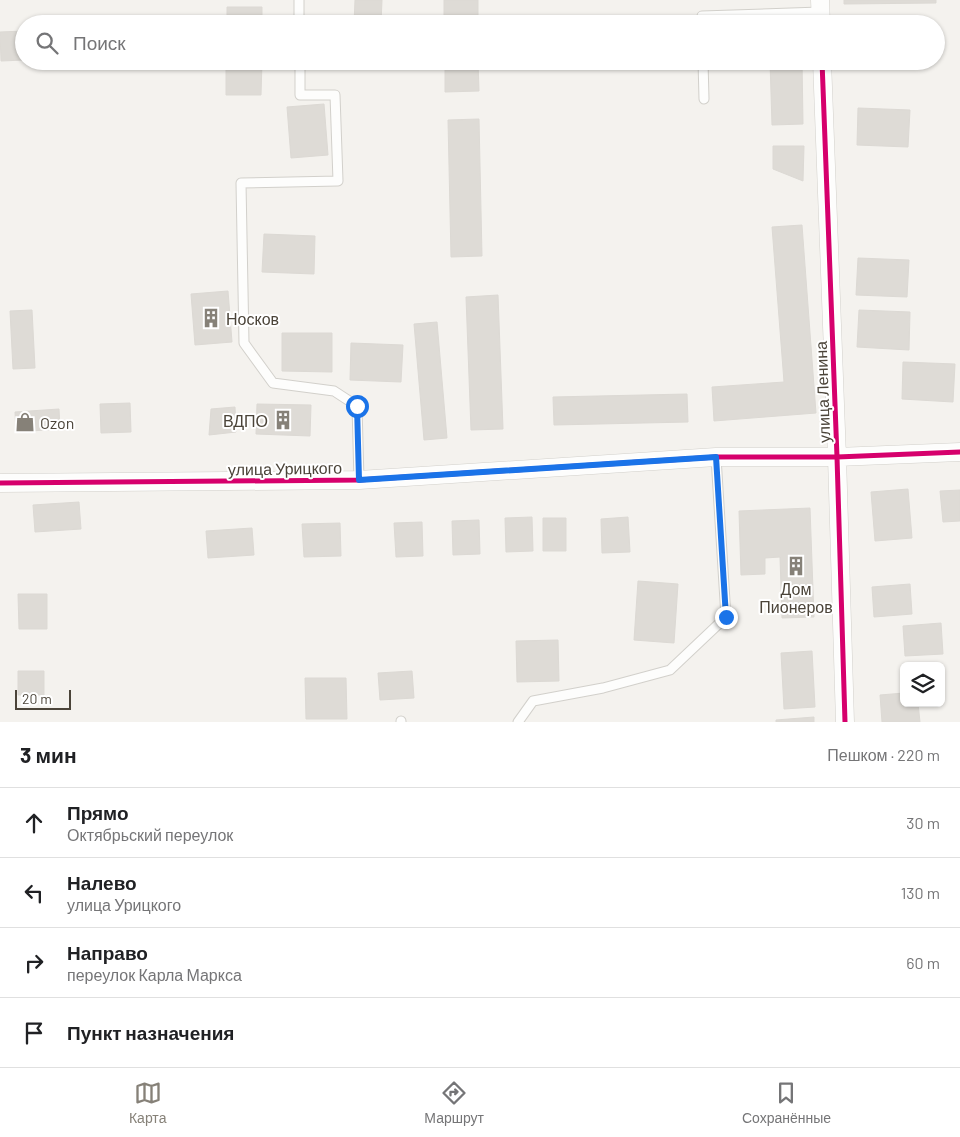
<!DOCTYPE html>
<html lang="ru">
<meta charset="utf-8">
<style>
body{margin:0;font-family:Barlow,sans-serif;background:#f2f2f2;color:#202124}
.controls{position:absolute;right:15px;bottom:15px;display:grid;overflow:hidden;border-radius:8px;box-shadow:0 1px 4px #0004}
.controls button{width:45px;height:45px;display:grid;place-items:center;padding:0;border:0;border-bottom:1px solid #e0e0e0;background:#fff;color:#202124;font:25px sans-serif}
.scale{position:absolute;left:15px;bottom:12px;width:56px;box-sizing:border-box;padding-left:5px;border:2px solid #4b4439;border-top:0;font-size:14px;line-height:18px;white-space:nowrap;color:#4b4439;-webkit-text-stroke:4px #fff;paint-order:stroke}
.stop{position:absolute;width:15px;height:15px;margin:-11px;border:4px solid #1a73e8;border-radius:50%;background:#fff}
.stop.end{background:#1a73e8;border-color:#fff;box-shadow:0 1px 5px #0008}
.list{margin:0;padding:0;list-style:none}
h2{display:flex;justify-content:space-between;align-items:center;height:65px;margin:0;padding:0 20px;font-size:21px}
h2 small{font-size:16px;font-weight:400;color:#757577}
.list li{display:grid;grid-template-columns:32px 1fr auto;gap:15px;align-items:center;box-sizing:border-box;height:70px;padding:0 20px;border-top:1px solid #e0e0e0}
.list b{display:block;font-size:19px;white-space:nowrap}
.list p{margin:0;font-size:16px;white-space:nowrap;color:#757577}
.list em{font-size:16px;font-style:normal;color:#757577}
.icon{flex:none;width:28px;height:28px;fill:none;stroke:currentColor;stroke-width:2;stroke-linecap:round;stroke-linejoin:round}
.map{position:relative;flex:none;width:960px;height:722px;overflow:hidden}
.search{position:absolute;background:#fff;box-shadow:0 1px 4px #0004;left:15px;right:15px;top:15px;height:55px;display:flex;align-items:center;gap:12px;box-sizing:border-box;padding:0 18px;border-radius:28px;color:#757577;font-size:19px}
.sheet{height:345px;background:#fff}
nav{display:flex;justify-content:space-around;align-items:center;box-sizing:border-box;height:70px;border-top:1px solid #e0e0e0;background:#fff;font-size:14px;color:#757577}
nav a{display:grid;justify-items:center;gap:2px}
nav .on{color:#868178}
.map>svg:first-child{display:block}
.building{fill:#dedbd6;stroke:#dcd9d4}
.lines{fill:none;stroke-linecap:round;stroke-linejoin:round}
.lane-casing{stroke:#d2d0cb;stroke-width:11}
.street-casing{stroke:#d2d0cb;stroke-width:19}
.lane{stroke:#fdfdfc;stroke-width:9}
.street{stroke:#fdfdfc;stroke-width:18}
.cycleway-casing{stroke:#fff;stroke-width:8}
.cycleway{stroke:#d6006c;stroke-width:5}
.route{stroke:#1a73e8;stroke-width:6}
.labels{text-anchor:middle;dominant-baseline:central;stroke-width:4;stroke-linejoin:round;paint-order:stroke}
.poi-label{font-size:16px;fill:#4b4439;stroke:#fff;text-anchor:start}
.street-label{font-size:16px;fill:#4b4439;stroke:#fff}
</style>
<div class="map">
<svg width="960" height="722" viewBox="0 0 960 722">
<rect width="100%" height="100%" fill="#f4f2ee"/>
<path class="building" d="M355,0H382L381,24H354Z
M444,0H478V24H444Z
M844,0H936V3L844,4Z
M227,7H262V24H227Z
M24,31V60L1,61L0,32Z
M226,61H262L261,95H226Z
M445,61H478L479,91L445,92Z
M770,61H802L803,124L772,125Z
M324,104L328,155L291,158L287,107Z
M858,108L910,110L908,147L857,145Z
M479,119L482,256L451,257L448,120Z
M773,146H804L803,181L773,169Z
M802,225L816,413L714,421L712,387L784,382L772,227Z
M264,234L315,236L314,274L262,272Z
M858,258L909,260L907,297L856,295Z
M228,291L232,342L195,345L191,294Z
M498,295L503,429L471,430L466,297Z
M32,310L35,368L13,369L10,311Z
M859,310L910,312L909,350L857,347Z
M437,322L447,438L424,440L414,324Z
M282,333H332V372L282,371Z
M351,343L403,345L401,382L350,380Z
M903,362L955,364L953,402L902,399Z
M687,394L688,422L554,425L553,397Z
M130,403L131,432L101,433L100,404Z
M257,404L311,405L310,436L256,434Z
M235,407L236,432L209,435L211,409Z
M59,409L60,429L16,432L15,412Z
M908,489L912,538L875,541L871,492Z
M960,490V521L943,522L940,491Z
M79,502L81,529L35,532L33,505Z
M810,508L814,617L782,618L780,557L765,558V574L741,575L739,511Z
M532,517L533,551L506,552L505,518Z
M628,517L630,552L602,553L601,519Z
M543,518H566V551H543Z
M479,520L480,554L453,555L452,521Z
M422,522L423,556L396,557L394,523Z
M340,523L341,556L304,557L302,524Z
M252,528L254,555L208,558L206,531Z
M638,581L678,584L674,643L634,640Z
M910,584L912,614L874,617L872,587Z
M18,594H47V629H19Z
M941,623L943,654L905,656L903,626Z
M558,640L559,681L517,682L516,641Z
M812,651L815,707L784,709L781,653Z
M18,671H44V695H18Z
M412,671L414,698L380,700L378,673Z
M305,678H346L347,719H306Z
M904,693V703H918L920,722H882L880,695Z
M814,717V722H776V720Z"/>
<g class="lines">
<defs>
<path id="lane" d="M299,0V24
M702,24V16L820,12
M300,61V95H335L338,181L241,183L244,343L273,383L334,391L357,406L359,480
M703,61L704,99
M401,721V722
M518,722L533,701L603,688L670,670L726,617L716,457"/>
<path id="street" d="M820,0L821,24
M822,61L837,457L845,722
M0,483L359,480L716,457H837L960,452"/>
</defs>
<use href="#lane" class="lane-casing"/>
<use href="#street" class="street-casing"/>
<use href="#lane" class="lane"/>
<use href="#street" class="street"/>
<defs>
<path id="cycleway" d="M822,61L837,457L845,722
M0,483L359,480L716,457H837L960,452"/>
</defs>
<use href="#cycleway" class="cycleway-casing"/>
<use href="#cycleway" class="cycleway"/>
</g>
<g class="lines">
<path class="route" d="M357,406L359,480L716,457L726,617"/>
</g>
<defs>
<symbol id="building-bare" viewBox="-9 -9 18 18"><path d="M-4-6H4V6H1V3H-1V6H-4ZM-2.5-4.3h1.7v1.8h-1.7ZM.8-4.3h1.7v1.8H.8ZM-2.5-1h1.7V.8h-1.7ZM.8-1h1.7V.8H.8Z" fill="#868178" stroke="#fff" stroke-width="2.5" paint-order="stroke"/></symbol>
<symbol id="shop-bare" viewBox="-9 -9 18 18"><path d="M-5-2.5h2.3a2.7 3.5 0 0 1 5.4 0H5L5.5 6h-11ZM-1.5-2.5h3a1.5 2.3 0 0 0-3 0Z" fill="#868178" stroke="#fff" stroke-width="2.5" paint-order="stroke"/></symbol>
</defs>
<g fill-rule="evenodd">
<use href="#building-bare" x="197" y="304" width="28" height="28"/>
<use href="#building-bare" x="269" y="406" width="28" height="28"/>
<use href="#shop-bare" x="11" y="408" width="28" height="28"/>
<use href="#building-bare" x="782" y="552" width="28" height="28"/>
</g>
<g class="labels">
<g class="poi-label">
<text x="226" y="318">Носков</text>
<text x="268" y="420" text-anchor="end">ВДПО</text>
<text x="40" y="422">Ozon</text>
<text x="796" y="588" text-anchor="middle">Дом<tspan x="796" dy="18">Пионеров</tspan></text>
</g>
<g class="street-label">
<text transform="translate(822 392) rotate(-92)">улица Ленина</text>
<text transform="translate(285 468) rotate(-1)">улица Урицкого</text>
</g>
</g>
</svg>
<div class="controls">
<button><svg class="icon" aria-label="layers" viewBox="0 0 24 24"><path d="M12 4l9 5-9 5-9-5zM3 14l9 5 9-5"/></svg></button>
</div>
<div class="scale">20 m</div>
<div class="stop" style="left:357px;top:406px"></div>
<div class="stop end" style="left:726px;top:617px"></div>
<div class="search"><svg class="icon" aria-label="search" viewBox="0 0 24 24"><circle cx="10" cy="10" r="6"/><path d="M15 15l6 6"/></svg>Поиск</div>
</div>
<section class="sheet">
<h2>3 мин<small>Пешком · 220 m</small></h2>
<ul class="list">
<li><svg class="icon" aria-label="ahead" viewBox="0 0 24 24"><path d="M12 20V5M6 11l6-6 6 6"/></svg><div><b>Прямо</b><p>Октябрьский переулок</p></div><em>30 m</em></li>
<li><svg class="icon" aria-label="left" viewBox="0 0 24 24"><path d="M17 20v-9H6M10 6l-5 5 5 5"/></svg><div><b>Налево</b><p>улица Урицкого</p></div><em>130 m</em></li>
<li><svg class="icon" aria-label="right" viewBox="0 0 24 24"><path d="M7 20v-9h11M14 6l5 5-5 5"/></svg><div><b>Направо</b><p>переулок Карла Маркса</p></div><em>60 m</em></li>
<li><svg class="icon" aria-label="arrive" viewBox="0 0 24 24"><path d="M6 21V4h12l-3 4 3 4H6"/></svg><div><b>Пункт назначения</b></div></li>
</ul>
</section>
<nav>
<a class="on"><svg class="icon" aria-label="map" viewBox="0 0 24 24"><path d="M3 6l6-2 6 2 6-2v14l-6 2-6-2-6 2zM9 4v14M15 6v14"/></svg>Карта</a>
<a><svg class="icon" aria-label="directions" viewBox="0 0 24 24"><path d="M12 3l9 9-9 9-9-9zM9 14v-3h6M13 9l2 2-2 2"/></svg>Маршрут</a>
<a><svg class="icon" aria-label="saved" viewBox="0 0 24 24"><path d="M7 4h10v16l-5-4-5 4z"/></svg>Сохранённые</a>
</nav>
